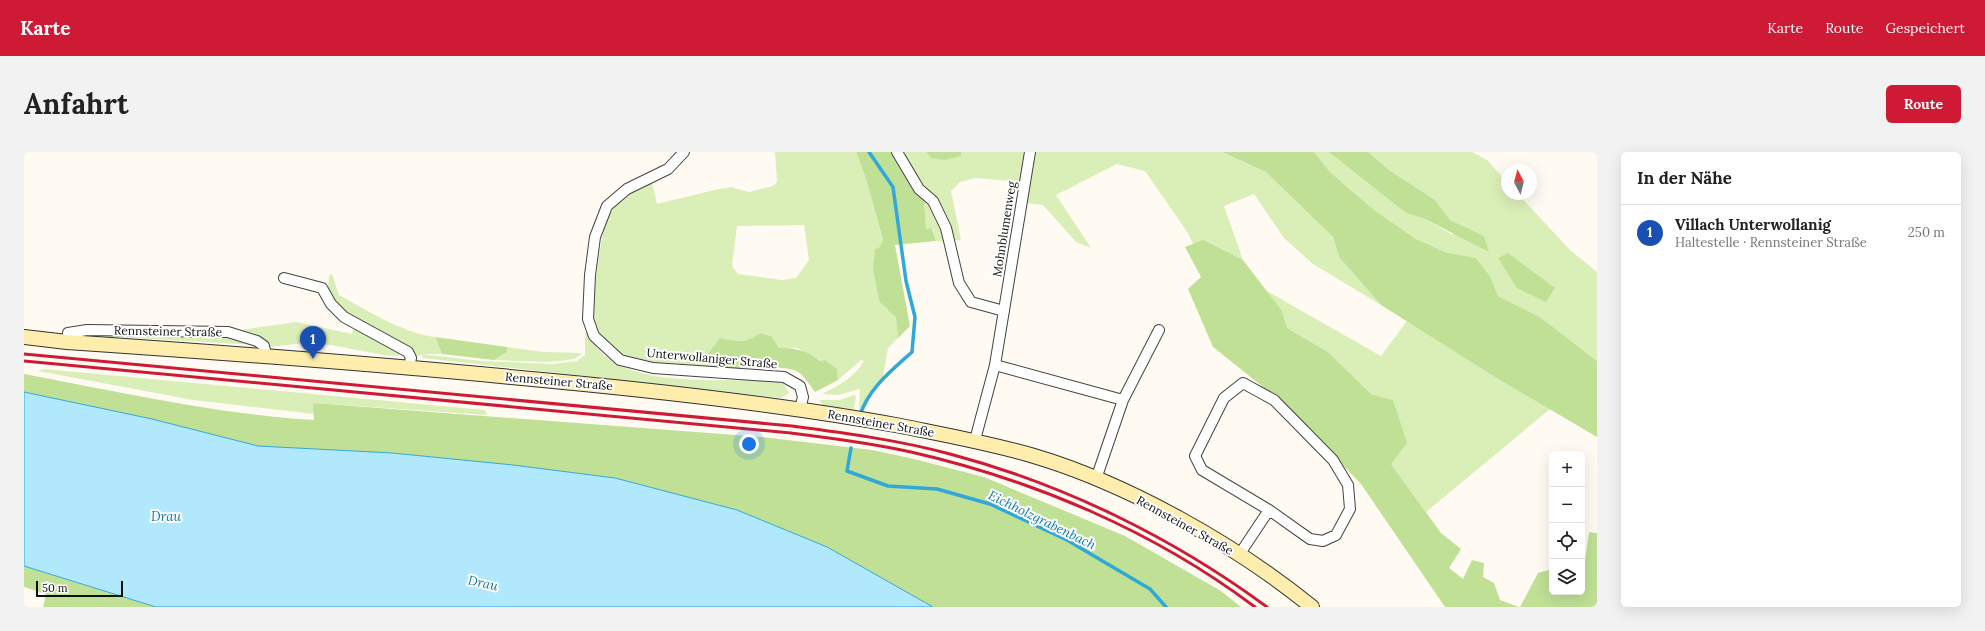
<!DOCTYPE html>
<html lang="de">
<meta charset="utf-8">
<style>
body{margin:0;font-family:Lora,serif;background:#f2f2f2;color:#222}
.controls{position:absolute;right:12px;bottom:12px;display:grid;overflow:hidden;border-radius:6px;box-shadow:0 4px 16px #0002}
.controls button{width:36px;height:36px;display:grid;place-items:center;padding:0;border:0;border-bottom:1px solid #e0e0e0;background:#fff;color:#222;font:20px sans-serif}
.compass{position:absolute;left:1477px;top:12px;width:36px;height:36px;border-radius:50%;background:#fff;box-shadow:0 4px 16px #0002;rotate:353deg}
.scale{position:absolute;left:12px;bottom:10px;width:87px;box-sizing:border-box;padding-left:4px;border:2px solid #101010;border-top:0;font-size:11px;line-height:14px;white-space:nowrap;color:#101010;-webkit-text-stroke:3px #fff;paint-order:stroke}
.you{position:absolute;left:725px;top:292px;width:14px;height:14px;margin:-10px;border:3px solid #fff;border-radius:50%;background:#1a73e8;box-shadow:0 0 0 6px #1a73e833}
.badge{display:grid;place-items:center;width:26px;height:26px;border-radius:50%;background:#ce1a35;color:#fff;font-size:13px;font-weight:700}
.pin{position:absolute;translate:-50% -33px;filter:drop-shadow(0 1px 2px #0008)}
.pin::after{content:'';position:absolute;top:21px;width:14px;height:12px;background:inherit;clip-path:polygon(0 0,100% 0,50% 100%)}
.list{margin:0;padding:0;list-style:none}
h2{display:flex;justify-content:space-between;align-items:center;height:52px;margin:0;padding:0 16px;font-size:17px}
h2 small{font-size:13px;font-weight:400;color:#767676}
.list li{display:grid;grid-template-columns:26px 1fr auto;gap:12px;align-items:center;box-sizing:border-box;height:56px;padding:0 16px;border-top:1px solid #e0e0e0}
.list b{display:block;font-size:15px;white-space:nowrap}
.list p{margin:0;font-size:13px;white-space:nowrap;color:#767676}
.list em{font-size:13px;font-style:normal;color:#767676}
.icon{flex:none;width:22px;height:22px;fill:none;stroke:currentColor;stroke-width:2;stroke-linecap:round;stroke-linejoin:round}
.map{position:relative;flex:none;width:1573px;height:455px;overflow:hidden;border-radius:6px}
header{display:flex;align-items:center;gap:24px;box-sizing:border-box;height:56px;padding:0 20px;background:#ce1a35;color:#fff}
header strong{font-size:19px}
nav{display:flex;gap:22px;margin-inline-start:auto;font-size:14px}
.intro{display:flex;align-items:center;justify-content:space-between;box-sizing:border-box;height:96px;padding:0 24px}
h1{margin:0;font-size:28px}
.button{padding:10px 18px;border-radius:6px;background:#ce1a35;color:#fff;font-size:14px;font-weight:700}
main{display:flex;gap:24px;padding:0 24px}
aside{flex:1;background:#fff;border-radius:6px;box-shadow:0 4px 16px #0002}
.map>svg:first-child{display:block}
.green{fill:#daeeb8;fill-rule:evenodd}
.forest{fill:#bfe095}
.water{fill:#b2e8fb;stroke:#32a8d9}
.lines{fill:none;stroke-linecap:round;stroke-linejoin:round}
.stream{stroke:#32a8d9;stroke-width:3.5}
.minor-casing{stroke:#434343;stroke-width:12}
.secondary-casing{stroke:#323232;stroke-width:16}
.minor{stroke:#fff;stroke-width:10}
.secondary{stroke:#ffedae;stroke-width:14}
.rail{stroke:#ce1a35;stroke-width:3}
.labels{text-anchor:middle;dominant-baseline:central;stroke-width:4;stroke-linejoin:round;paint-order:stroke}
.street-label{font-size:12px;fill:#101010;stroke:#fff}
.water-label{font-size:13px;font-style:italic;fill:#0c79ae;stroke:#fff}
</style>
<header>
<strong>Karte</strong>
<nav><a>Karte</a><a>Route</a><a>Gespeichert</a></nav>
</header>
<div class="intro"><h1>Anfahrt</h1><a class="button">Route</a></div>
<main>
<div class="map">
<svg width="1573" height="455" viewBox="0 0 1573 455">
<rect width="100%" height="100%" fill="#fffbf3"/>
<path class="green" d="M751,0H832L842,27L859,89L849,117L855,149L872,166L874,186L864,196L858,230L848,242L841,258H835L836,237L814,243L798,242C814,234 831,225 840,209L837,208L814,228L813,217L773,196H755L747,184L736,181L729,187L709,189L700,218C668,216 614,217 588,197C579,190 571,178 570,167C568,147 577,72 588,57C598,44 614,38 628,30L633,52L690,38L707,35L725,40L749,34L753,30ZM780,73L785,108L772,126L758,128L714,122L708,114L713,74Z
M877,0H902L907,6L937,4V0H1003L998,30L952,26L936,30L927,39L937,88H926L902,43Z
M1009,0H1198L1242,20L1309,85L1315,105L1357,153L1289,112L1260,86L1230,42L1200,54L1219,108L1179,89L1169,92L1164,81L1121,19L1093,12L1032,43L1067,96L1052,90L1019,53L1002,51Z
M1290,0H1306L1382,61L1401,67L1427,82L1460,84L1426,68L1411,48L1365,18L1344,0H1448L1463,8L1483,30V42H1494L1546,98L1573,120V209L1516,165L1474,144L1466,124L1452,106L1421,100L1392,87L1350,58L1306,20Z
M900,47L912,62L920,89H912L909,76L902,77Z
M308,122L315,143C344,159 377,180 411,185L418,202H404L389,205L312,155L304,137L305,124Z
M1241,138L1357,204L1383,169L1526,257L1402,360L1367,312L1369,248L1347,242L1304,200L1263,176L1258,159Z
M272,170L328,182L330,175L376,201L375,204L359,203L307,193L279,191L246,195C234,181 226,182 210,179Z
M563,180C568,189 573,197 581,204C618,235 702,227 748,228L759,231L765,241L757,246L398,206L399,203H405L458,209L529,212L553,209L561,203V181Z
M60,182L207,184L233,193L78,184Z
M483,195L520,200L558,201C551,215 486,208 470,208L483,200Z
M20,217L461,258L463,263L290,251V262L169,248L14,219Z
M830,243L832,244L830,257L800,254L795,248H816Z"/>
<path class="forest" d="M832,0H870L878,19L900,47L902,77L908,76L912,89L871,93L886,174L874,186L872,166L855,149L849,117L851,97L855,96L859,88L842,27Z
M902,0H937V4L921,8L907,6Z
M1198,0H1290L1306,20L1350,58L1392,87L1421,100L1452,106L1466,124L1474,144L1516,165L1573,209V285L1476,228L1357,153L1315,105L1309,85L1242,20Z
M1305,0H1344L1365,18L1411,48L1426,68L1460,84L1465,100L1401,67L1382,61Z
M1179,88L1219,108L1258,159L1263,176L1304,200L1347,242L1369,248L1383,291L1367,312L1417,381L1437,397L1425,416L1439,427L1448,408L1460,411L1459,425L1470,431L1476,448L1495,455H1421L1337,332L1258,250L1189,195L1164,137L1177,125L1161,95Z
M1484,101L1531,136L1522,150L1493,136L1474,106Z
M736,181L747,184L755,196C772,196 782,198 796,209L801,208L813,217L814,228L791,240C786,234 780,222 772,219C761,213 712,215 700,218L686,207L684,202L696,186C710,190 724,191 736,181Z
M411,185L483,195V200L470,208L418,202Z
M0,222C96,240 192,262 290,268L289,251L737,285L848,298L890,307L960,325L1101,384L1197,439L1217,455H909L803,395L713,358L591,326L489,313L368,301L234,294L128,267L0,240Z
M1565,380L1573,381V455H1496L1514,421L1528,417V440H1558V410L1561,409Z
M0,414L132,455H19L22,442L0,435Z"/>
<path class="water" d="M0,240L128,267L234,294L368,301L489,313L591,326L713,358L803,395L909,455H132L0,414Z"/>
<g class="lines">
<path class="stream" d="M836,263C845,236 867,219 888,200L891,165L882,129L869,35L845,0
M827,296L823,319L864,334L913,337L966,352L1043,388L1126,437L1142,455"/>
<defs>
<path id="minor" d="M660,0L644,17L603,37L583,54L571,85L566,123L564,167L570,184L596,208L629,216L760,225L776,234L779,245L776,257
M873,0L895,37L909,49L922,76L935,131L947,150L980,159
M260,126L298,136L307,152L320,165L384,200L387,206L385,215
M43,190L44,181L63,178L204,180L233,189L240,194L242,203
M971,213L1099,248L1072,327
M1099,248L1135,178
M951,288L971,213L1006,0
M1215,403L1245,358L1178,318L1171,304L1200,246L1219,231L1250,248L1309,308L1324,333L1326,357L1312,383L1299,389L1286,387L1245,358"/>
<path id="secondary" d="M0,185L43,190C206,201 367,213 529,229C645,240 762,253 877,274C921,283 966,291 1010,304C1104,332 1212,393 1288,455"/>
</defs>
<use href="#minor" class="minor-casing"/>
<use href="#secondary" class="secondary-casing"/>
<use href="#minor" class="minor"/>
<use href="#secondary" class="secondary"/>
<path class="rail" d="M0,202L768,274C821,281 874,288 926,302C1039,332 1148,385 1243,455
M0,209L767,281C807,286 848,291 887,300C1010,328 1130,379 1231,455"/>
</g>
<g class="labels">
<g class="street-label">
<text transform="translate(980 77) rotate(-81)">Mohnblumenweg</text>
<text transform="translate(144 179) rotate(1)">Rennsteiner Straße</text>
<text transform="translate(688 206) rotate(5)">Unterwollaniger Straße</text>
<text transform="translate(535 229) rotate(5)">Rennsteiner Straße</text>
<text transform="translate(857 271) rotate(10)">Rennsteiner Straße</text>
<text transform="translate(1161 373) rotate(29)">Rennsteiner Straße</text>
</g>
<g class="water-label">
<text x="142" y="364">Drau</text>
<text transform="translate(1018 368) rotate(26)">Eichholzgrabenbach</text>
<text transform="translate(459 431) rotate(12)">Drau</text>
</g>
</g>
</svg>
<div class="controls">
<button>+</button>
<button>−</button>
<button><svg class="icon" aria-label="locate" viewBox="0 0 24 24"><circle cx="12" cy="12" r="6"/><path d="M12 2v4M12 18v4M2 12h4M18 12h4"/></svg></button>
<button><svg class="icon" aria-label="layers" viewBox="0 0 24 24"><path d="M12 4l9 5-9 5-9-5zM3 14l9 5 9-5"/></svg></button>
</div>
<svg class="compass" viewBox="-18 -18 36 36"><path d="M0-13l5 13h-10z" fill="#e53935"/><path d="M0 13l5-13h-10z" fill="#767676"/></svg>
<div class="scale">50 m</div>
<div class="you"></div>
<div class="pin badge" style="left:289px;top:207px;background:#1a4fb4">1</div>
</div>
<aside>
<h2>In der Nähe<small></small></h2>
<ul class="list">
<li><span class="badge" style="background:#1a4fb4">1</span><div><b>Villach Unterwollanig</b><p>Haltestelle · Rennsteiner Straße</p></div><em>250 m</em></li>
</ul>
</aside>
</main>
